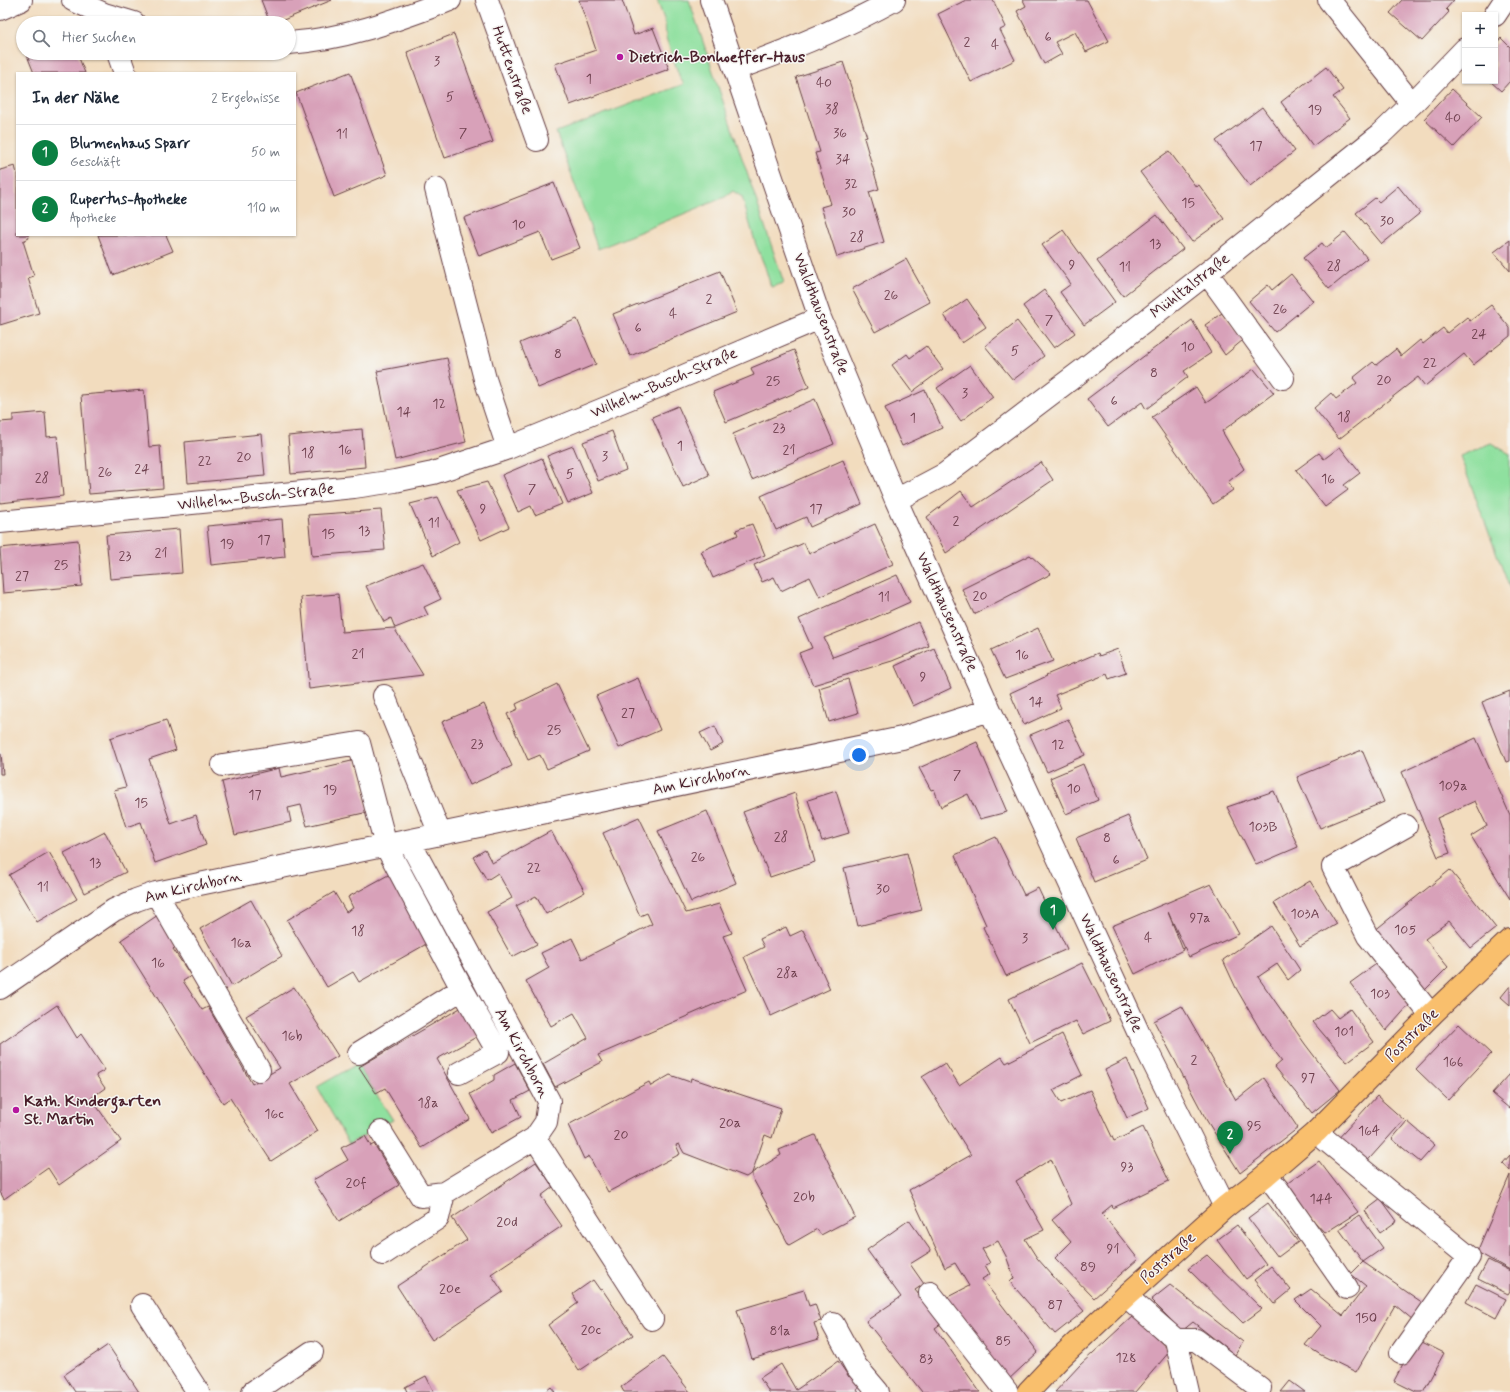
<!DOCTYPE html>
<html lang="de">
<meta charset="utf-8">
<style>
body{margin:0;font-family:Mynerve,sans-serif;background:#f2f2f3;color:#1f2937}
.controls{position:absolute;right:12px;top:12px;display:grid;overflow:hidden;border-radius:0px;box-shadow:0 1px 3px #0004}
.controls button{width:36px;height:36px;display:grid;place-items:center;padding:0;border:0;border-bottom:1px solid #e0e1e3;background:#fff;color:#1f2937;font:20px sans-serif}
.you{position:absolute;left:859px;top:755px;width:14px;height:14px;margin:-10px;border:3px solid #fff;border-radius:50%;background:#1a73e8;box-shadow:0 0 0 6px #1a73e833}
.badge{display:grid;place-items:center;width:26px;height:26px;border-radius:50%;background:#0b8043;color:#fff;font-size:13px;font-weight:700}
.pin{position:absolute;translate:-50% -33px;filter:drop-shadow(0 1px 2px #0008)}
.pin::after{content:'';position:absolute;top:21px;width:14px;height:12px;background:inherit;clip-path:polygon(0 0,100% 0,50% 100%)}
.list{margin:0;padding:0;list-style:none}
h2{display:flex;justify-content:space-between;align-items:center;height:52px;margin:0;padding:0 16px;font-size:17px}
h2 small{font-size:13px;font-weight:400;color:#747a83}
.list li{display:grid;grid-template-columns:26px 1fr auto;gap:12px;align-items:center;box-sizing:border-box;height:56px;padding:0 16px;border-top:1px solid #e0e1e3}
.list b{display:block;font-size:15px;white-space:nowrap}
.list p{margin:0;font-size:13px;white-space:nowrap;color:#747a83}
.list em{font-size:13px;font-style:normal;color:#747a83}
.icon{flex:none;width:22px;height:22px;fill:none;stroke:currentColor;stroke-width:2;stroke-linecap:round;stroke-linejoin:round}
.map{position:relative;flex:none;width:1510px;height:1392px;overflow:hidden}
.search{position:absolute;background:#fff;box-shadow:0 1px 3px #0004;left:16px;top:16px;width:280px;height:44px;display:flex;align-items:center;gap:10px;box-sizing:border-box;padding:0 14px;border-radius:22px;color:#747a83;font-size:15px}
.panel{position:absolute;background:#fff;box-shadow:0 1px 3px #0004;left:16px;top:72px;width:280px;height:164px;border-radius:0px}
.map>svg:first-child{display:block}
.green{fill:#8fe09f;stroke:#6c8065}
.building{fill:#d8a1b9}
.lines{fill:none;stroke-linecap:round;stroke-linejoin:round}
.minor-casing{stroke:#633b41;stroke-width:24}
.major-casing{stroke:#633b41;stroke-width:24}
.minor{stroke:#fff;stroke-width:22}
.major{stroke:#f9bf6d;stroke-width:22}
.poi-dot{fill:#b5179e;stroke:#f6f6f2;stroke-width:1.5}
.labels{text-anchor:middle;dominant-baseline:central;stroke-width:3;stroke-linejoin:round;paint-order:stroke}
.number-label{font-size:14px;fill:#6e404e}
.poi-label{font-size:16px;font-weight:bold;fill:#4a1f2b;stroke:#f6f6f2;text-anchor:start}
.street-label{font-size:16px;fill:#4a1f2b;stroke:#f6f6f2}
</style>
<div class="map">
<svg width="1510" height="1392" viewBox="0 0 1510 1392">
<rect width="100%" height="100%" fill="#f6f6f2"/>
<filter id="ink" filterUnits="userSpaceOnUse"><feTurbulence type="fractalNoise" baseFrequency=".025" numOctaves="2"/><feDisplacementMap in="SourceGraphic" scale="8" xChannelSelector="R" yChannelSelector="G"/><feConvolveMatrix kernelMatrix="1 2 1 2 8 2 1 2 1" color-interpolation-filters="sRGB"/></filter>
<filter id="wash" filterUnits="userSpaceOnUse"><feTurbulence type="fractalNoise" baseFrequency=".012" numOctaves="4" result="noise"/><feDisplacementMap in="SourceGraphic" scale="16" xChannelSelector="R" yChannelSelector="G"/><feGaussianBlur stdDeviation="0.9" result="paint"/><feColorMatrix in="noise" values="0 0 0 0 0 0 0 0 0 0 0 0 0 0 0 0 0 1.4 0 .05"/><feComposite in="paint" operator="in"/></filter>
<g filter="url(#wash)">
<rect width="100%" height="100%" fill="#f2dcbe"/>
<path class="green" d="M657,0H689L784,283L771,287L765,267L756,245L742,197L733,191L725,197L598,249L556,132L684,84L680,78L666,38L665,22Z
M1491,443L1510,454V589L1460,456Z
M357,1064L393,1120L349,1144L317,1087Z"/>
<g id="blocks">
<path class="building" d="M261,0H332L276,23H270Z
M579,0H622L634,35L653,28L669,69L570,105L555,64L596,50Z
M966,0H993L1006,27L1000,30L1015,60L971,82L938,14Z
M1023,0H1087L1109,41L1086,52L1075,32L1055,42L1062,54L1044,64L1017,11L1026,6Z
M1402,0H1454L1446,9L1449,12L1422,41L1390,13Z
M454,34L493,142L445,158L407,52Z
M1501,38L1510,47V81L1501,91L1490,81H1495V45Z
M26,53H77L85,73H34Z
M843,62L867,137L864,138L879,189L869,192L884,242L837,257L821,207L831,204L815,153L820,152L796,77Z
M1326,67L1343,90L1333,97L1350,118L1313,146L1281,102Z
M350,72L387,175L334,197L296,93Z
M1452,89L1482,117L1454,147L1424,119Z
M1262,107L1295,151L1250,186L1216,141Z
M1169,151L1196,187L1199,185L1224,219L1192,242L1140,172Z
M15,166L17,174V235H28L29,238L23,241L34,276L28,278L39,313L0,325V170Z
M554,183L580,248L551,259L540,232L479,256L464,218Z
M1398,186L1420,213L1382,244L1356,213L1375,198L1379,202Z
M1157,215L1183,249L1123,296L1097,261Z
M1063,230L1115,302L1084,325L1060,292L1071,284L1042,245Z
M1345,232L1367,258L1329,289L1303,258L1322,243L1326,248Z
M98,235H166L173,251L113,275Z
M1510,240V271L1494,252Z
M906,259L930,302L875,332L852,289Z
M720,271L737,312L630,356L613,314Z
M1291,274L1313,301L1275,332L1249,301L1268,285L1272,290Z
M1044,290L1075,333L1054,348L1023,306Z
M967,299L986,327L962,343L944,315Z
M1491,305L1510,328V336L1473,365L1464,354L1425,386L1418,377L1339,439L1314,408L1331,393L1336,399L1357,383L1353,378L1373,362L1376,365L1396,349L1401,356L1420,340L1423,344L1443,328L1447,333L1467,317L1470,321Z
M1222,313L1243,340L1225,355L1205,325Z
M577,319L596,364L538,388L520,343Z
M1192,320L1211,353L1184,371L1188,377L1146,409L1142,402L1108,427L1087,399Z
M1017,321L1044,356L1013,380L985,346Z
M926,346L943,369L912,392L892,365L907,354L910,358Z
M794,350L809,387L726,422L713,392L754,375L751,368Z
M447,358L466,442L395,460L377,371Z
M970,365L993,397L961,421L937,388Z
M1254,369L1274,393L1222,431L1244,469L1228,482L1233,490L1213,504L1152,417L1196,387L1206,403Z
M144,390L149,447L160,446L163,488L89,494L81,395Z
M925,390L942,428L902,446L885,408Z
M815,399L834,444L752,480L733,434Z
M678,406L709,475L683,487L652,417Z
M45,412L47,437L57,436L63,496L0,503V422L13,421V415Z
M362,429L365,467L291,474L288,436Z
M612,431L626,470L598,481L583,442Z
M261,434L265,476L188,483L185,442Z
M573,446L593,493L568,503L547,456Z
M1340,447L1360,473L1344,485L1348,490L1325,507L1296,470L1319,453L1324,459Z
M542,458L562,504L535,515L531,506L518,512L502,475Z
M843,460L862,504L810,527L806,517L776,530L761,496Z
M1041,462L1053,480L946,553L927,517L961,491L973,507Z
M487,482L509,527L481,540L457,490Z
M438,497L459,542L433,556L410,504Z
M381,510L385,550L312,556L308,515Z
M282,519L285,557L211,565L207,526Z
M752,524L765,555L713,578L701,551L738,535L736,530Z
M875,524L893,564L820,597L810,577L781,591L774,577L762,582L754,565L804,543L809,554Z
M179,529L182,573L110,579L106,535Z
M78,540L82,586L3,593L0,548Z
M1030,555L1051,574L974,614L962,589Z
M423,563L441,599L424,607L428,615L395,628L391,618L384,622L366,586Z
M897,575L910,602L872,619L824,638L833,657L882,638L918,622L929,646L892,661L813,685L799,653L812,648L799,619Z
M338,594L342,632L394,628L423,675L309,689L301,597Z
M1038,628L1053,661L1005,679L991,650Z
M934,648L951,688L913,706L895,666Z
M1118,649L1126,673L1109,679L1107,674L1055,695L1061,708L1024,725L1010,693L1047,676L1046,675L1098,653L1099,656Z
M638,678L660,730L619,748L596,696Z
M848,679L858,713L829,722L819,688Z
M557,684L589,751L547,769L540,755L528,760L507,714L518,709L516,704Z
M1510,691V761L1506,762L1482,702Z
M484,704L512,766L470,785L442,722Z
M1068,719L1085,755L1047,772L1030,735Z
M166,720L176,750L149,759L171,824L196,815L206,845L155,863L141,822L126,827L114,790L126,787L110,738Z
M715,726L723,744L710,751L700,733Z
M1476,738L1510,815V899L1471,836L1487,826L1475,801L1437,818L1450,853L1438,857L1402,772Z
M977,742L1007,812L980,819L968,794L941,807L934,789L931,790L919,768Z
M1362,750L1384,802L1320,828L1297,777Z
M0,754H1L3,774H0Z
M356,760L368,812L307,826L301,805L288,808L291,822L235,835L222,782L279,768L281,777Z
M1083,764L1098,800L1066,814L1050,778Z
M836,791L849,833L822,841L808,800Z
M1274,791L1298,847L1256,865L1227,807Z
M795,793L815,862L770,877L743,812Z
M707,811L736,883L691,902L658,831Z
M1128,816L1147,860L1094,882L1076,838Z
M639,817L686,913L719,904L732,933L723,936L747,990L598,1055L602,1062L555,1087L543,1064L588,1038L574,1013L551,1026L526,981L549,968L541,953L572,938L582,959L652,924L647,913L640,916L603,833Z
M551,831L585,892L546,914L536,896L516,906L537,944L512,957L487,912L512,898L498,873L487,880L473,857L485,850L492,863Z
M105,832L126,872L84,893L64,853Z
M996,837L1024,895L1038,888L1067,949L1006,976L983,927L986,925L955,855Z
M49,852L77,899L37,922L9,875Z
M907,853L922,910L858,926L844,868Z
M1450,870L1496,928L1471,948L1449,921L1425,939L1448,967L1424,991L1374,931Z
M390,874L430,942L359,982L353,972L327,987L287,920L334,892L346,912L353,908L348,897Z
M1310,881L1337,924L1300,946L1274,903Z
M1211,884L1239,934L1189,957L1168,912L1183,950L1135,974L1112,926Z
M251,900L282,956L232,986L200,929Z
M158,915L176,946L173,949L191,976L183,981L202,1010L208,1007L252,1084L280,1068L246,1016L294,987L338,1056L290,1084L318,1131L271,1161L230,1098L223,1103L121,940Z
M1271,926L1300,970L1288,980L1277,964L1258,977L1305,1044L1340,1090L1312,1113L1275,1067L1282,1061L1265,1038L1236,988L1223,960Z
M786,927L790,936L803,930L830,989L771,1016L744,957L764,947L760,939Z
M1379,962L1409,1005L1386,1031L1350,983Z
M1082,963L1104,1007L1110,1021L1083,1034L1076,1021L1030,1043L1009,999Z
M1510,986V1005L1501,997Z
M57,1005L77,1038L81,1034L105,1070L96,1075L105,1088L91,1098L121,1141L59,1185L48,1168L4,1199L0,1192V1044Z
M1182,1006L1236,1100L1264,1078L1298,1128L1240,1173L1207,1121L1154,1021Z
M462,1007L480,1035L437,1059L470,1119L422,1148L385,1088L376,1093L359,1067Z
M1330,1009L1338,1018L1350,1009L1374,1042L1347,1062L1313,1022Z
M1459,1024L1491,1054L1448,1100L1416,1069Z
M1062,1034L1082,1075L1053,1090L1061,1103L1090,1090L1114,1141L1143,1127L1169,1181L1113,1208L1112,1205L1101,1214L1108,1221L1138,1259L1094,1298L1055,1258L1071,1242L1052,1220L1071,1204L1051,1159L1016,1181L1044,1230L1025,1239L1037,1258L1084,1311L1055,1334L1010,1282L1014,1278L1006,1256L998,1241L982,1249L990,1263L985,1265L990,1274L982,1279L1038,1352L1007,1381L944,1299L969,1286L955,1263L945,1268L909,1190L971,1155L922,1077L945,1063L959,1085L1002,1057L1006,1063Z
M1127,1059L1149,1108L1127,1118L1105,1070Z
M515,1063L530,1091L513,1100L521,1117L491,1133L470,1094L494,1080V1075Z
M1510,1074V1109L1492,1094Z
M670,1075L690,1082L691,1078L781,1108L772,1138L765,1135L752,1173L781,1155L779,1150L815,1135L855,1217L821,1235L817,1229L789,1245L752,1177V1173L746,1177L684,1153L679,1144L676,1145L680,1154L608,1192L589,1156L584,1159L568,1125L649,1082L651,1086Z
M1377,1096L1404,1120L1362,1167L1335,1142Z
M1407,1121L1435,1145L1420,1162L1392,1139Z
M365,1136L371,1146L374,1144L399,1185L339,1221L313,1180L348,1160L341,1148Z
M1510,1155V1171L1503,1163Z
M1319,1161L1358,1212L1325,1233L1282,1187Z
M536,1162L553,1187L541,1196L562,1226L491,1274L503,1292L432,1340L397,1286L467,1240L452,1218Z
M1510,1175V1270L1477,1252Z
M1381,1199L1397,1221L1380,1233L1365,1211Z
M1268,1203L1298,1242L1278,1257L1248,1218Z
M1359,1215L1383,1248L1363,1262L1339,1229Z
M909,1220L931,1251L910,1264L924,1284L915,1290L942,1323L935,1328L980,1392H922L866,1321L901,1297L867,1250Z
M1237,1225L1266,1264L1246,1279L1217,1240Z
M1207,1255L1262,1309L1243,1323L1188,1269Z
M1488,1260L1510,1271V1291L1508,1294L1478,1279Z
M1363,1262L1426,1305L1413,1320L1395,1305L1356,1372L1321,1355L1305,1345L1321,1326L1295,1300L1311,1289L1343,1316L1366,1286L1351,1274Z
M1271,1266L1291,1290L1274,1304L1254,1280Z
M593,1280L600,1290L602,1289L633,1335L579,1371L548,1325L578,1303L573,1294Z
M1476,1284L1506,1299L1496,1318L1466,1302Z
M1170,1285L1243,1342L1235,1355L1193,1322L1182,1331L1151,1300Z
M804,1290L809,1306L815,1304L821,1321L814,1323L819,1339L752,1359L737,1310Z
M1133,1316L1170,1351L1135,1392H1055L1080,1365Z
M1416,1339L1444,1353L1423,1392H1416L1394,1381Z
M108,1345L139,1392H75L64,1375Z
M663,1357L690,1392H624L621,1387Z
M838,1361L849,1377L853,1374L862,1386L857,1389L859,1392H769L760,1378L781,1364L796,1390Z
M426,1376L434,1392H407L405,1387Z
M1290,1381L1305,1392H1281Z
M551,1387L555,1392H545Z"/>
</g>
</g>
<g filter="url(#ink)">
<use href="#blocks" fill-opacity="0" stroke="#633b41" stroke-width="1"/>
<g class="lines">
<defs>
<path id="minor" d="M73,0L104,14L134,23
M487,0L537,140
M711,0L820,318L896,500L990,710L1140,1036L1225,1207
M1329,0L1412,104
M0,9L21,0
M1495,15L1505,0
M289,43C347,39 396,20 450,0
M118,53L125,73
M735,69C790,50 843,28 894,0
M436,189L485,379L508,448
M1207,273L1283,378
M896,500L945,474L1084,369L1207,273L1381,134L1412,104L1465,49
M0,522L354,487L395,481L433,473L508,448L672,381L820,318
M384,696L440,834
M223,765L359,743L386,846L462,989L359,1053
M1406,826L1333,867L1368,936L1431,1015
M409,841L549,1101L546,1122L535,1138L652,1319
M156,893L259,1070
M0,988L114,910L136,900L156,893L902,738L990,710
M459,1073L498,1052L462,989
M381,1132L421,1196L444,1193
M1316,1132L1469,1257L1401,1353
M1266,1175L1277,1188L1347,1288
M383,1254L438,1218L444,1193L535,1138
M930,1293L1007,1392
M1126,1296L1176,1340L1188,1392
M142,1305L198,1392
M833,1324L856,1366L878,1392
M1176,1340H1196L1260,1388
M253,1392L312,1352"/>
<path id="major" d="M1028,1392L1060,1358L1127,1295L1225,1207L1266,1175L1316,1132L1431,1015L1510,940"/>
</defs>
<use href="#minor" class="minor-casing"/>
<use href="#major" class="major-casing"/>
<use href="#minor" class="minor"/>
<use href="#major" class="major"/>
</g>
</g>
<g class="poi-dot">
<circle cx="620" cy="57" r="4"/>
<circle cx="16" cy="1110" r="4"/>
</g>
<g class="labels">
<g class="number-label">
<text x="1048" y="37">6</text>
<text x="967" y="42">2</text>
<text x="995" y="45">4</text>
<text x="437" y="61">3</text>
<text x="589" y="79">1</text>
<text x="824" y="83">40</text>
<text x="450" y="97">5</text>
<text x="832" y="109">38</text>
<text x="1315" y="110">19</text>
<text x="1453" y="118">40</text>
<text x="463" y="133">7</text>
<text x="840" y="133">36</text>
<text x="342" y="134">11</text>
<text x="1256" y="146">17</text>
<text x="843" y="159">34</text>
<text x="851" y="184">32</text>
<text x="1188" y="203">15</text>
<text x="849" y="212">30</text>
<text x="1387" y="221">30</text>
<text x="519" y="225">10</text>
<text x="857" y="237">28</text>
<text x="1155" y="244">13</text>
<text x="1072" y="265">9</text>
<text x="1334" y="266">28</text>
<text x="1125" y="267">11</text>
<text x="891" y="295">26</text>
<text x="709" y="299">2</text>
<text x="1280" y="309">26</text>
<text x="673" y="314">4</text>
<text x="1049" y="320">7</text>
<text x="638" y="328">6</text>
<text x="1479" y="334">24</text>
<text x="1188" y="347">10</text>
<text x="1015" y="351">5</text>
<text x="558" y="354">8</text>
<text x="1430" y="363">22</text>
<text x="1154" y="373">8</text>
<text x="1384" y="380">20</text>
<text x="773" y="381">25</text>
<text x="965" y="393">3</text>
<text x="1114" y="401">6</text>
<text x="439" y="404">12</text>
<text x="404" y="412">14</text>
<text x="1344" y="417">18</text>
<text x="913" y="418">1</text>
<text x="779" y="428">23</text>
<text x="680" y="446">1</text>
<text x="345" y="450">16</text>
<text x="789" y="450">21</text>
<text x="308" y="453">18</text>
<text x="605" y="456">3</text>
<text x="244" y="457">20</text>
<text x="205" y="461">22</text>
<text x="142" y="469">24</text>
<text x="105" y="472">26</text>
<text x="570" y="474">5</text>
<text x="42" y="478">28</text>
<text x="1328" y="479">16</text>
<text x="532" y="489">7</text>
<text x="483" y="509">9</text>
<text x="816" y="509">17</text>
<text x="956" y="521">2</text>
<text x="434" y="523">11</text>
<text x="364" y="531">13</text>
<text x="328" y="534">15</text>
<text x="264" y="540">17</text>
<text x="227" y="544">19</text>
<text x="161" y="553">21</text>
<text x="125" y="556">23</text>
<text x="61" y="565">25</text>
<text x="22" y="576">27</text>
<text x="980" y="596">20</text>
<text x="884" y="597">11</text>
<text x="358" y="654">21</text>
<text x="1022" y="655">16</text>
<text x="923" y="677">9</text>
<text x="1036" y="702">14</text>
<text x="628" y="713">27</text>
<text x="554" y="730">25</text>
<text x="477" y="744">23</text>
<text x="1058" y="745">12</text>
<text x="957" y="775">7</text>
<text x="1453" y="786">109a</text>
<text x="1074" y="789">10</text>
<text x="330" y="790">19</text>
<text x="255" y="795">17</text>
<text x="141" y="803">15</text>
<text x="1263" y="827">103B</text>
<text x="781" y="837">28</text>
<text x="1107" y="838">8</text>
<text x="698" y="857">26</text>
<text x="1116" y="860">6</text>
<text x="95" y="863">13</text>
<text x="534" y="868">22</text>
<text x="43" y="887">11</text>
<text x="883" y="889">30</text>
<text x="1305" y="914">103A</text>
<text x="1200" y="918">97a</text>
<text x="1405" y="930">105</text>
<text x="358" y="931">18</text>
<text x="1025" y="938">3</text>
<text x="1148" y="938">4</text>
<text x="241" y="943">16a</text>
<text x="158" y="963">16</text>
<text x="787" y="973">28a</text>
<text x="1380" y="994">103</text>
<text x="1344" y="1032">101</text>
<text x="292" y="1036">16b</text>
<text x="1194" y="1060">2</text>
<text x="1453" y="1062">166</text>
<text x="1308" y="1078">97</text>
<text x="428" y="1103">18a</text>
<text x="274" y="1114">16c</text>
<text x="730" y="1123">20a</text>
<text x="1254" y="1126">95</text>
<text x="1369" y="1131">164</text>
<text x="621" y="1135">20</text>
<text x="1127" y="1167">93</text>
<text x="356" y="1183">20f</text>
<text x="804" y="1197">20b</text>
<text x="1321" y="1199">144</text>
<text x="507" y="1222">20d</text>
<text x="1113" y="1249">91</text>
<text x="1088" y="1267">89</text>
<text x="450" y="1289">20e</text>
<text x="1055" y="1305">87</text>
<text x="1366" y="1318">150</text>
<text x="591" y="1330">20c</text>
<text x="780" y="1331">81a</text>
<text x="1003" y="1341">85</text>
<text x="1126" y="1358">128</text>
<text x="926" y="1359">83</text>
</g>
<g class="poi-label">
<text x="628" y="57">Dietrich-Bonhoeffer-Haus</text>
<text x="24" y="1101">Kath. Kindergarten<tspan x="24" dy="18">St. Martin</tspan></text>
</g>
<g class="street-label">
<text transform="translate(512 70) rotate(70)">Huttenstraße</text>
<text transform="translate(1190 286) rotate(-38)">Mühltalstraße</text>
<text transform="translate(821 314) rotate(69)">Waldthausenstraße</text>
<text transform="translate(664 383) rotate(-23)">Wilhelm-Busch-Straße</text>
<text transform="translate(256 497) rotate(-6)">Wilhelm-Busch-Straße</text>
<text transform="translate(947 612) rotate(66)">Waldthausenstraße</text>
<text transform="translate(701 780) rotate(-12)">Am Kirchborn</text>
<text transform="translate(193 887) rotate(-13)">Am Kirchborn</text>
<text transform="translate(1111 973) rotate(65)">Waldthausenstraße</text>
<text transform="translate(1412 1035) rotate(-45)">Poststraße</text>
<text transform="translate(522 1053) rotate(62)">Am Kirchborn</text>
<text transform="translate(1168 1258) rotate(-42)">Poststraße</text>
</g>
</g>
</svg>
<div class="controls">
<button>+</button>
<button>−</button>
</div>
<div class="you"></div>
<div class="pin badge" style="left:1053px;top:930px">1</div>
<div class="pin badge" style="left:1230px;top:1154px">2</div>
<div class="search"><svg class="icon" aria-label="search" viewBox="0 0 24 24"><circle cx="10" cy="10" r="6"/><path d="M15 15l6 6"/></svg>Hier suchen</div>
<section class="panel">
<h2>In der Nähe<small>2 Ergebnisse</small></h2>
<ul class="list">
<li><span class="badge">1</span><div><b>Blumenhaus Sparr</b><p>Geschäft</p></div><em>50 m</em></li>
<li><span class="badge">2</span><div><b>Rupertus-Apotheke</b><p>Apotheke</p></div><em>110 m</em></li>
</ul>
</section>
</div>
